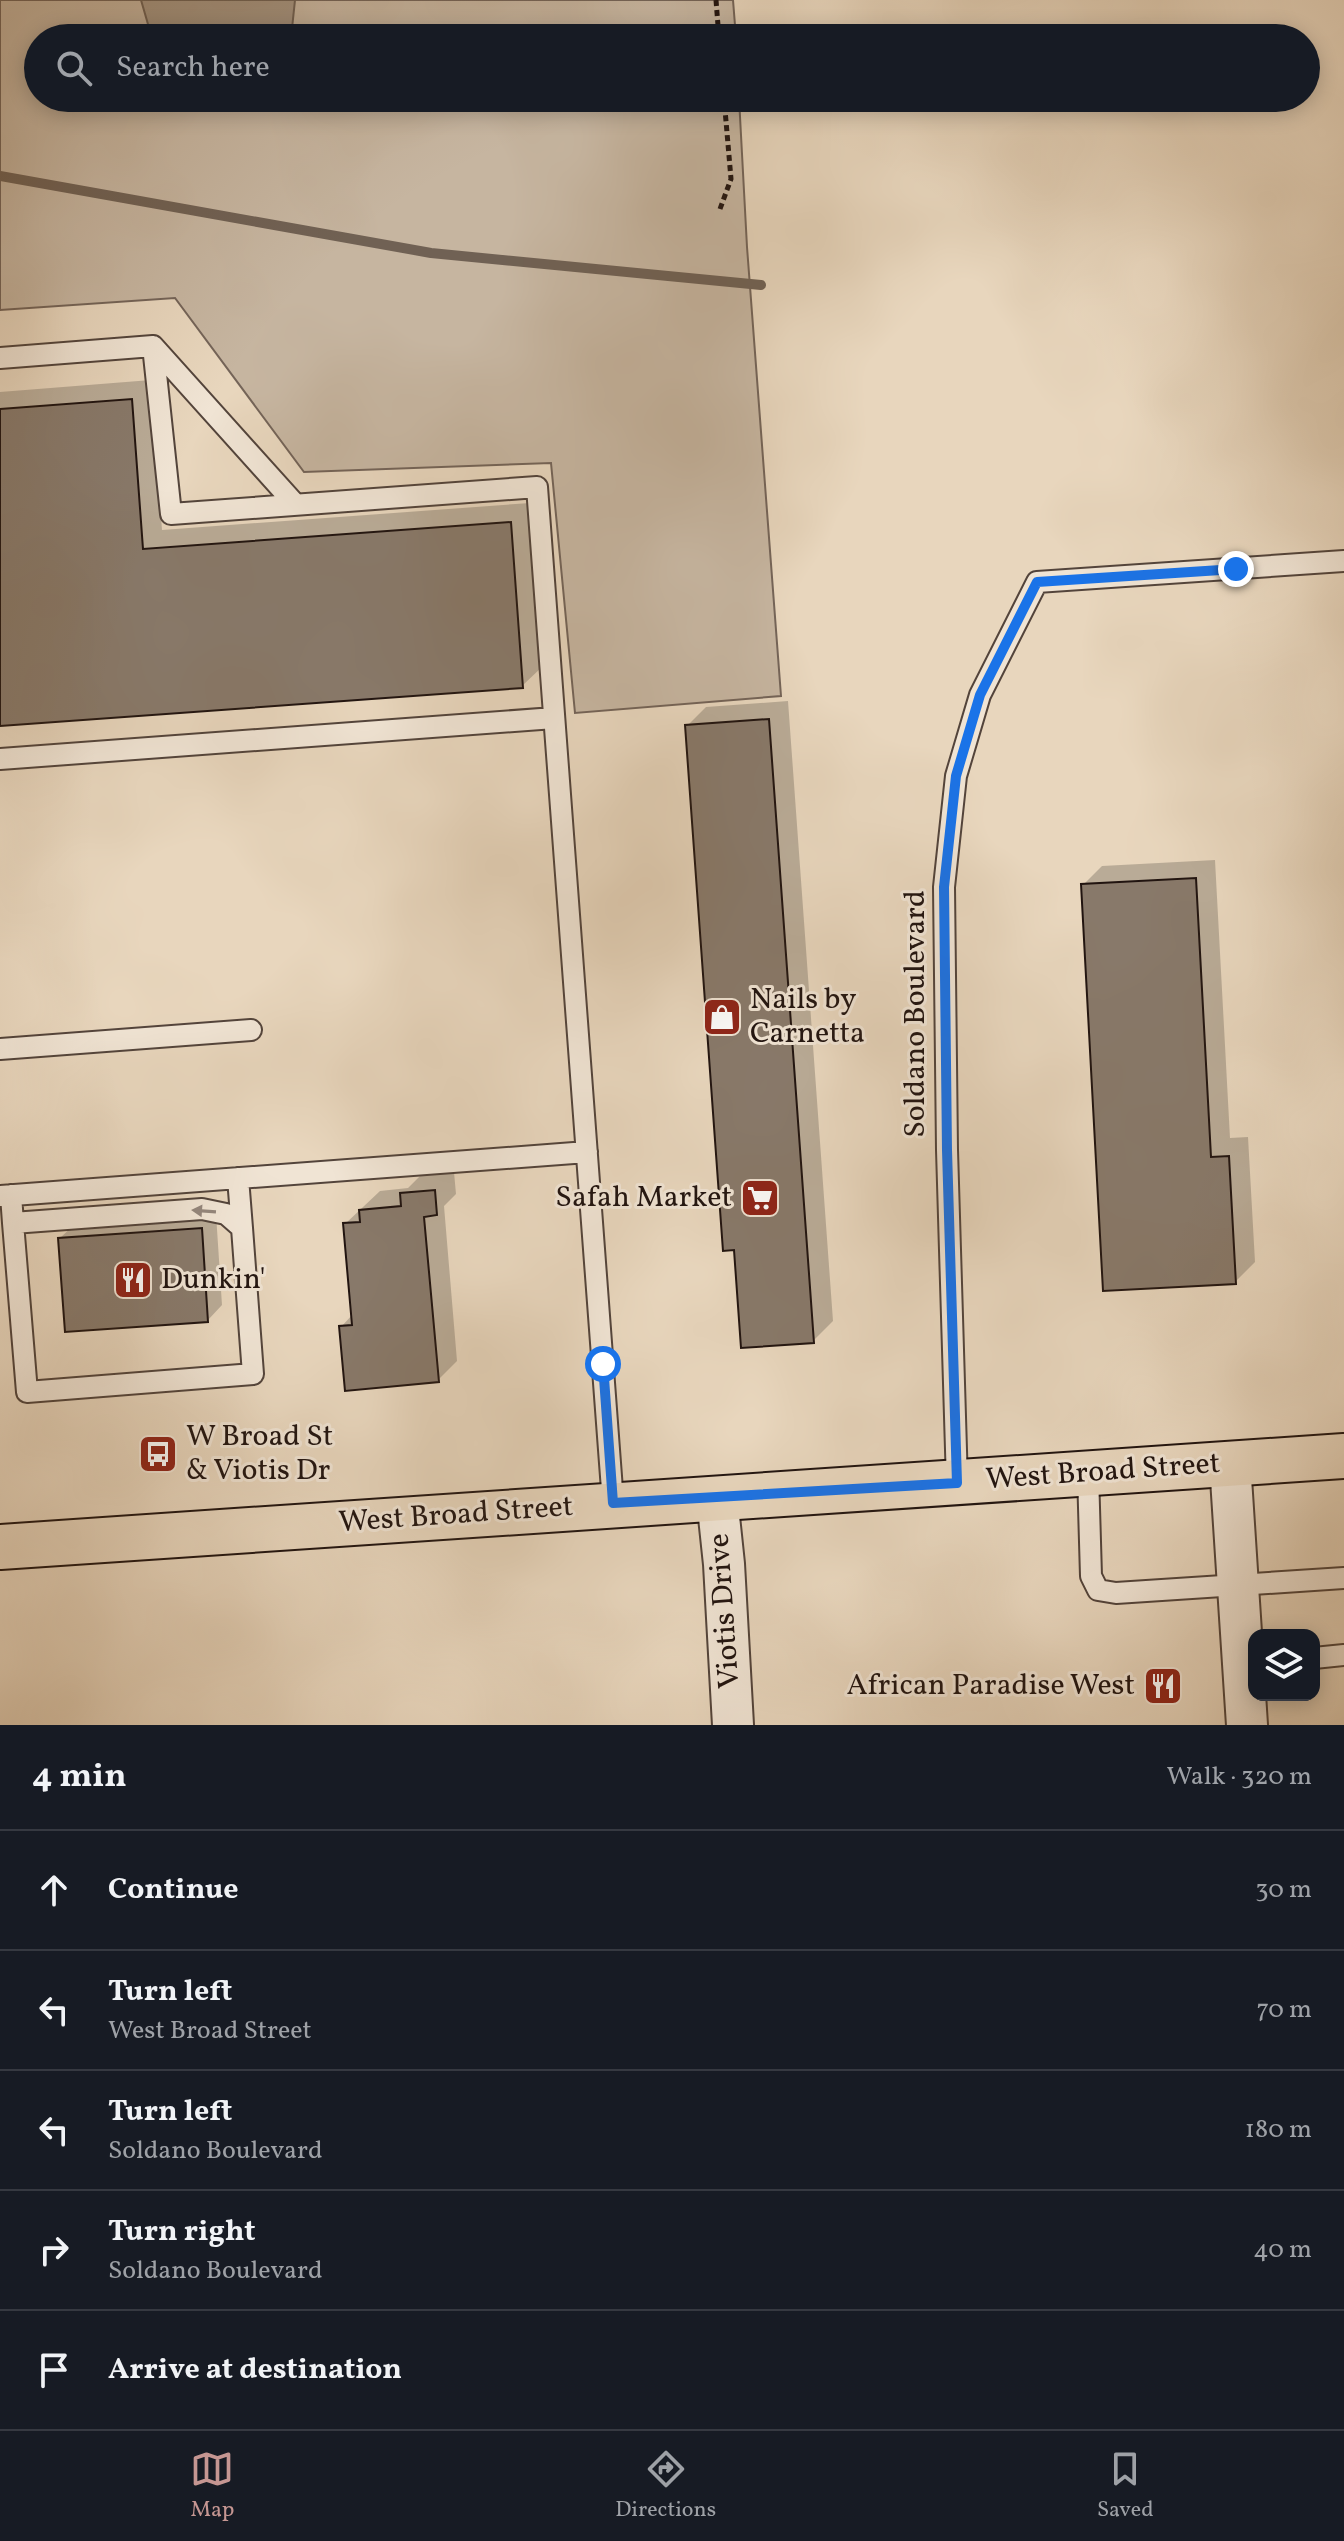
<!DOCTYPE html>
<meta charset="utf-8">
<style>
body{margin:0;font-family:Vollkorn,serif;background:#20242c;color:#f1f3f6}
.controls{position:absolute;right:24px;bottom:24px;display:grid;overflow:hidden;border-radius:16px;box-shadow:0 4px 20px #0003}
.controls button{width:72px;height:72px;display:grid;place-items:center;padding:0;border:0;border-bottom:2px solid #363941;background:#171b24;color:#f1f3f6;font:40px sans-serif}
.stop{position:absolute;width:24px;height:24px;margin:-18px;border:6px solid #1a73e8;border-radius:50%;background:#fff}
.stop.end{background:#1a73e8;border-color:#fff;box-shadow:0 2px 8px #0008}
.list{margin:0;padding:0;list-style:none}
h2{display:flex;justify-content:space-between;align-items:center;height:104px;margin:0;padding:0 32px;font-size:34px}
h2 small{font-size:26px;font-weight:400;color:#9ea1a6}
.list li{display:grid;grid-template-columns:52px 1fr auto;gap:24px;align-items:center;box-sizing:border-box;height:120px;padding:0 32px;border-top:2px solid #363941}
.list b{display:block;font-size:30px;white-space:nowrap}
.list p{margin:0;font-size:26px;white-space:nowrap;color:#9ea1a6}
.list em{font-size:26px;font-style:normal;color:#9ea1a6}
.icon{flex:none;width:44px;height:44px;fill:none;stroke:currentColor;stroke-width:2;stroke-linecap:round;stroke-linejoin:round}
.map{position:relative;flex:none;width:1344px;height:1725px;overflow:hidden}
.search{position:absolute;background:#171b24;box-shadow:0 4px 20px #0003;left:24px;right:24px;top:24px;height:88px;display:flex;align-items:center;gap:20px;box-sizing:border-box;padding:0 28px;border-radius:44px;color:#9ea1a6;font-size:30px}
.sheet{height:704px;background:#171b24}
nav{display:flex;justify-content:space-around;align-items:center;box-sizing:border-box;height:112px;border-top:2px solid #363941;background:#171b24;font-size:22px;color:#9ea1a6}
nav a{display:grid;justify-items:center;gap:4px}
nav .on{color:#c59692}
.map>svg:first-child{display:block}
.green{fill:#c6b5a0;stroke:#746458;stroke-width:2}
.water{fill:#a49482;stroke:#706154;stroke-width:2}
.shadow{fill:#0003}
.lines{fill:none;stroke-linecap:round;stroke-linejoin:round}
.stream{stroke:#706154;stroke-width:10}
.building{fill:#88796a;stroke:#211410;stroke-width:2}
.lane-casing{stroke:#53443b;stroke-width:24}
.street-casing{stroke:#53443b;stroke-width:44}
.primary-casing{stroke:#211410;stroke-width:48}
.path{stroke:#211410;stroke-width:5;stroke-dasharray:6 4;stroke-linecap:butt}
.lane{stroke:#f0e4d4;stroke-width:20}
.street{stroke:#f0e4d4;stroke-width:40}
.primary{stroke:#e8d6bd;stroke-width:44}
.oneway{fill:#93867c}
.route{stroke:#1a73e8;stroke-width:10}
.labels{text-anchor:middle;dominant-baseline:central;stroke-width:6;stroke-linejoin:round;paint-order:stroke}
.poi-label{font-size:30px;fill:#211410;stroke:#f0e4d4;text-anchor:start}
.street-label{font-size:30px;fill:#211410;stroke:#f0e4d4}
</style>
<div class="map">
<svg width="1344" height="1725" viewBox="0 0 1344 1725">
<rect width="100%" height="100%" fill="#e8d6bd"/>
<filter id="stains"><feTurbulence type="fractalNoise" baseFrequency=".0025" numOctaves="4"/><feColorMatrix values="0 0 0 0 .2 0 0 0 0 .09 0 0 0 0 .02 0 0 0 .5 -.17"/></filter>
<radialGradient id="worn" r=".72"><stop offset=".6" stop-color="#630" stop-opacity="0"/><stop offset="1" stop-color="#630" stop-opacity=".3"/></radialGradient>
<path class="green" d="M0,0H733L736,38H38V98H739L747,247L781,696L575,713L551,463L304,472L175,298L0,310Z"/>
<path class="water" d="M141,0H295L291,38H152Z"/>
<path class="shadow" d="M151,380L162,530L530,503L542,667L522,686L0,724V392Z
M788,701L833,1321L813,1341L687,726L706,707Z
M1215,860L1230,1138L1248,1137L1255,1262L1235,1282L1083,885L1102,866Z
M454,1172L456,1194L444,1206L457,1361L438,1380L341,1327L353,1314L345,1224L380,1191L408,1188L422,1174Z
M216,1214L222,1305L208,1320L60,1238L75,1224Z"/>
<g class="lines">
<path class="stream" d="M0,176L431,253L761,285"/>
</g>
<path class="building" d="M132,399L143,549L511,522L523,688L0,726V409Z
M769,719L814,1343L741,1348L734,1250L723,1251L685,725Z
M1196,878L1211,1157L1229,1156L1236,1284L1103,1291L1081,884Z
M435,1190L437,1215L424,1217L439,1382L345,1391L339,1326L352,1325L343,1223L360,1222L359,1210L401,1206L400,1193Z
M202,1228L208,1322L65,1332L58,1238Z"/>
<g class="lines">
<defs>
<path id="lane" d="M153,346L295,504
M0,358L153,346L171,514L537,487L613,1503
M0,759L554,718
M0,1049L251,1030
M238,1178L242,1228
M11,1195L13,1223L27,1392L253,1374L242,1228L226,1214L202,1209L13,1223
M0,1196L587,1152
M1088,1473L1091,1576L1098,1590L1116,1593L1344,1578
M957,1483L947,1150L944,887L956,776L980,695L1037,582L1344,561
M1314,1658L1344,1655"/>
<path id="street" d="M1230,1463L1247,1725
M717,1498L724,1564L733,1725"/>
<path id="primary" d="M0,1547L1344,1456"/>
</defs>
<use href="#lane" class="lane-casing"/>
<use href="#street" class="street-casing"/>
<use href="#primary" class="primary-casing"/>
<path class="path" d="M716,0L719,38
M720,209L731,179L724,98"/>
<use href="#lane" class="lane"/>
<use href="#street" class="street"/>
<use href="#primary" class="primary"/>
</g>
<defs><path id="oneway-solid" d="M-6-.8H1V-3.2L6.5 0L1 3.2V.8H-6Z" transform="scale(2)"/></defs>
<use class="oneway" href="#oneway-solid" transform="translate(204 1211) rotate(-176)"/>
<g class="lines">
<path class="route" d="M603,1364L613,1503L957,1483L947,1150L944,887L956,776L980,695L1037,582L1236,569"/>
</g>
<defs>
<symbol id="shop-square" viewBox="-11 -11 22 22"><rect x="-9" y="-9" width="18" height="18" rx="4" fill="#8f2418" stroke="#f0e4d4"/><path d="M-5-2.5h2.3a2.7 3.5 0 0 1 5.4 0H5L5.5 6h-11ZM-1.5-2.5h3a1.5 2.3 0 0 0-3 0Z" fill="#fff"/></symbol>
<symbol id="supermarket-square" viewBox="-11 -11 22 22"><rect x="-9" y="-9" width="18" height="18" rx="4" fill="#8f2418" stroke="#f0e4d4"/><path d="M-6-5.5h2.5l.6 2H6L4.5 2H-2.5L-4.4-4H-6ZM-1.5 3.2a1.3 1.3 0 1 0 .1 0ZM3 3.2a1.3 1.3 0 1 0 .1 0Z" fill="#fff"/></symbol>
<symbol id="restaurant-square" viewBox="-11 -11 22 22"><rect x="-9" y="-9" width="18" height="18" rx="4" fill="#8f2418" stroke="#f0e4d4"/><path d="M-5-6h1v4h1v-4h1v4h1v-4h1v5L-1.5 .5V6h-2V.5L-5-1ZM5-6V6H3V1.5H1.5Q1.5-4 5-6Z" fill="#fff"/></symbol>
<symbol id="bus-square" viewBox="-11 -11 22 22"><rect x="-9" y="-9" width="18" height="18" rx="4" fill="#8f2418" stroke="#f0e4d4"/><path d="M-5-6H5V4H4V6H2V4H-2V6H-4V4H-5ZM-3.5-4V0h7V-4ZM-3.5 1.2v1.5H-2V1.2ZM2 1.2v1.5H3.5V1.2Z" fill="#fff"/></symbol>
</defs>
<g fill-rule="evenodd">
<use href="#shop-square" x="700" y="995" width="44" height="44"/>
<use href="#supermarket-square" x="738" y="1176" width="44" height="44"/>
<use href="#restaurant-square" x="111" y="1258" width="44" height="44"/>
<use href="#bus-square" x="136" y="1432" width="44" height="44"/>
<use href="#restaurant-square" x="1141" y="1664" width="44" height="44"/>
</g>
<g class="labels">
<g class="poi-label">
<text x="750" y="1000">Nails by<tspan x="750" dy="34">Carnetta</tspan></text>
<text x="732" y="1198" text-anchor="end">Safah Market</text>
<text x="161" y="1280">Dunkin'</text>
<text x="186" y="1437">W Broad St<tspan x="186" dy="34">&amp; Viotis Dr</tspan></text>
<text x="1135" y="1686" text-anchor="end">African Paradise West</text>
</g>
<g class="street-label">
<text transform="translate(916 1014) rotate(-90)">Soldano Boulevard</text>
<text transform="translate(1103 1472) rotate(-4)">West Broad Street</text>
<text transform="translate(456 1515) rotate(-4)">West Broad Street</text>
<text transform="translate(725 1611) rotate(-94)">Viotis Drive</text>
</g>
</g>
<rect width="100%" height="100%" filter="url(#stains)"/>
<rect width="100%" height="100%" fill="url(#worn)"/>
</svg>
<div class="controls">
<button><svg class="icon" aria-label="layers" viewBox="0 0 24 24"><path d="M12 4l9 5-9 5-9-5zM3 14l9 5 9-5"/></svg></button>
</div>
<div class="stop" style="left:603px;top:1364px"></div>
<div class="stop end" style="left:1236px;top:569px"></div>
<div class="search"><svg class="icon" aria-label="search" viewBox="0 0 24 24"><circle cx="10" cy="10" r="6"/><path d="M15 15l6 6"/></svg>Search here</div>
</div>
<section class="sheet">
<h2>4 min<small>Walk · 320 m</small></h2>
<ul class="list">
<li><svg class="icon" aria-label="ahead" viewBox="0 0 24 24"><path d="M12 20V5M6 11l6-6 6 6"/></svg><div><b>Continue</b></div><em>30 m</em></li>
<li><svg class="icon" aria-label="left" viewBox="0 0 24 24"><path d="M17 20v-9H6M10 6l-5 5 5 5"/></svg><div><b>Turn left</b><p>West Broad Street</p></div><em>70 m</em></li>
<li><svg class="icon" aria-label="left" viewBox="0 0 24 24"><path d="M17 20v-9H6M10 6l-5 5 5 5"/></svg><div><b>Turn left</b><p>Soldano Boulevard</p></div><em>180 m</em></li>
<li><svg class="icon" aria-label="right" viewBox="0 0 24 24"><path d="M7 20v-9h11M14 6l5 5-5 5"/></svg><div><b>Turn right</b><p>Soldano Boulevard</p></div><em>40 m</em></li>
<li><svg class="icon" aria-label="arrive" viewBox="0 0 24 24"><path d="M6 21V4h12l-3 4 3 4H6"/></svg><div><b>Arrive at destination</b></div></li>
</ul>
</section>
<nav>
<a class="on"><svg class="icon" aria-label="map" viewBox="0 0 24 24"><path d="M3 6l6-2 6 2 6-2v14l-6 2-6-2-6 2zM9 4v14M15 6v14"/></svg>Map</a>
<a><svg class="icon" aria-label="directions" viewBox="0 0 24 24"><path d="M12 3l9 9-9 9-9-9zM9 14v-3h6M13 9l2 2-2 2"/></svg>Directions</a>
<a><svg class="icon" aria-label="saved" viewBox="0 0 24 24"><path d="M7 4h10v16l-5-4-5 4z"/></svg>Saved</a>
</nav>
